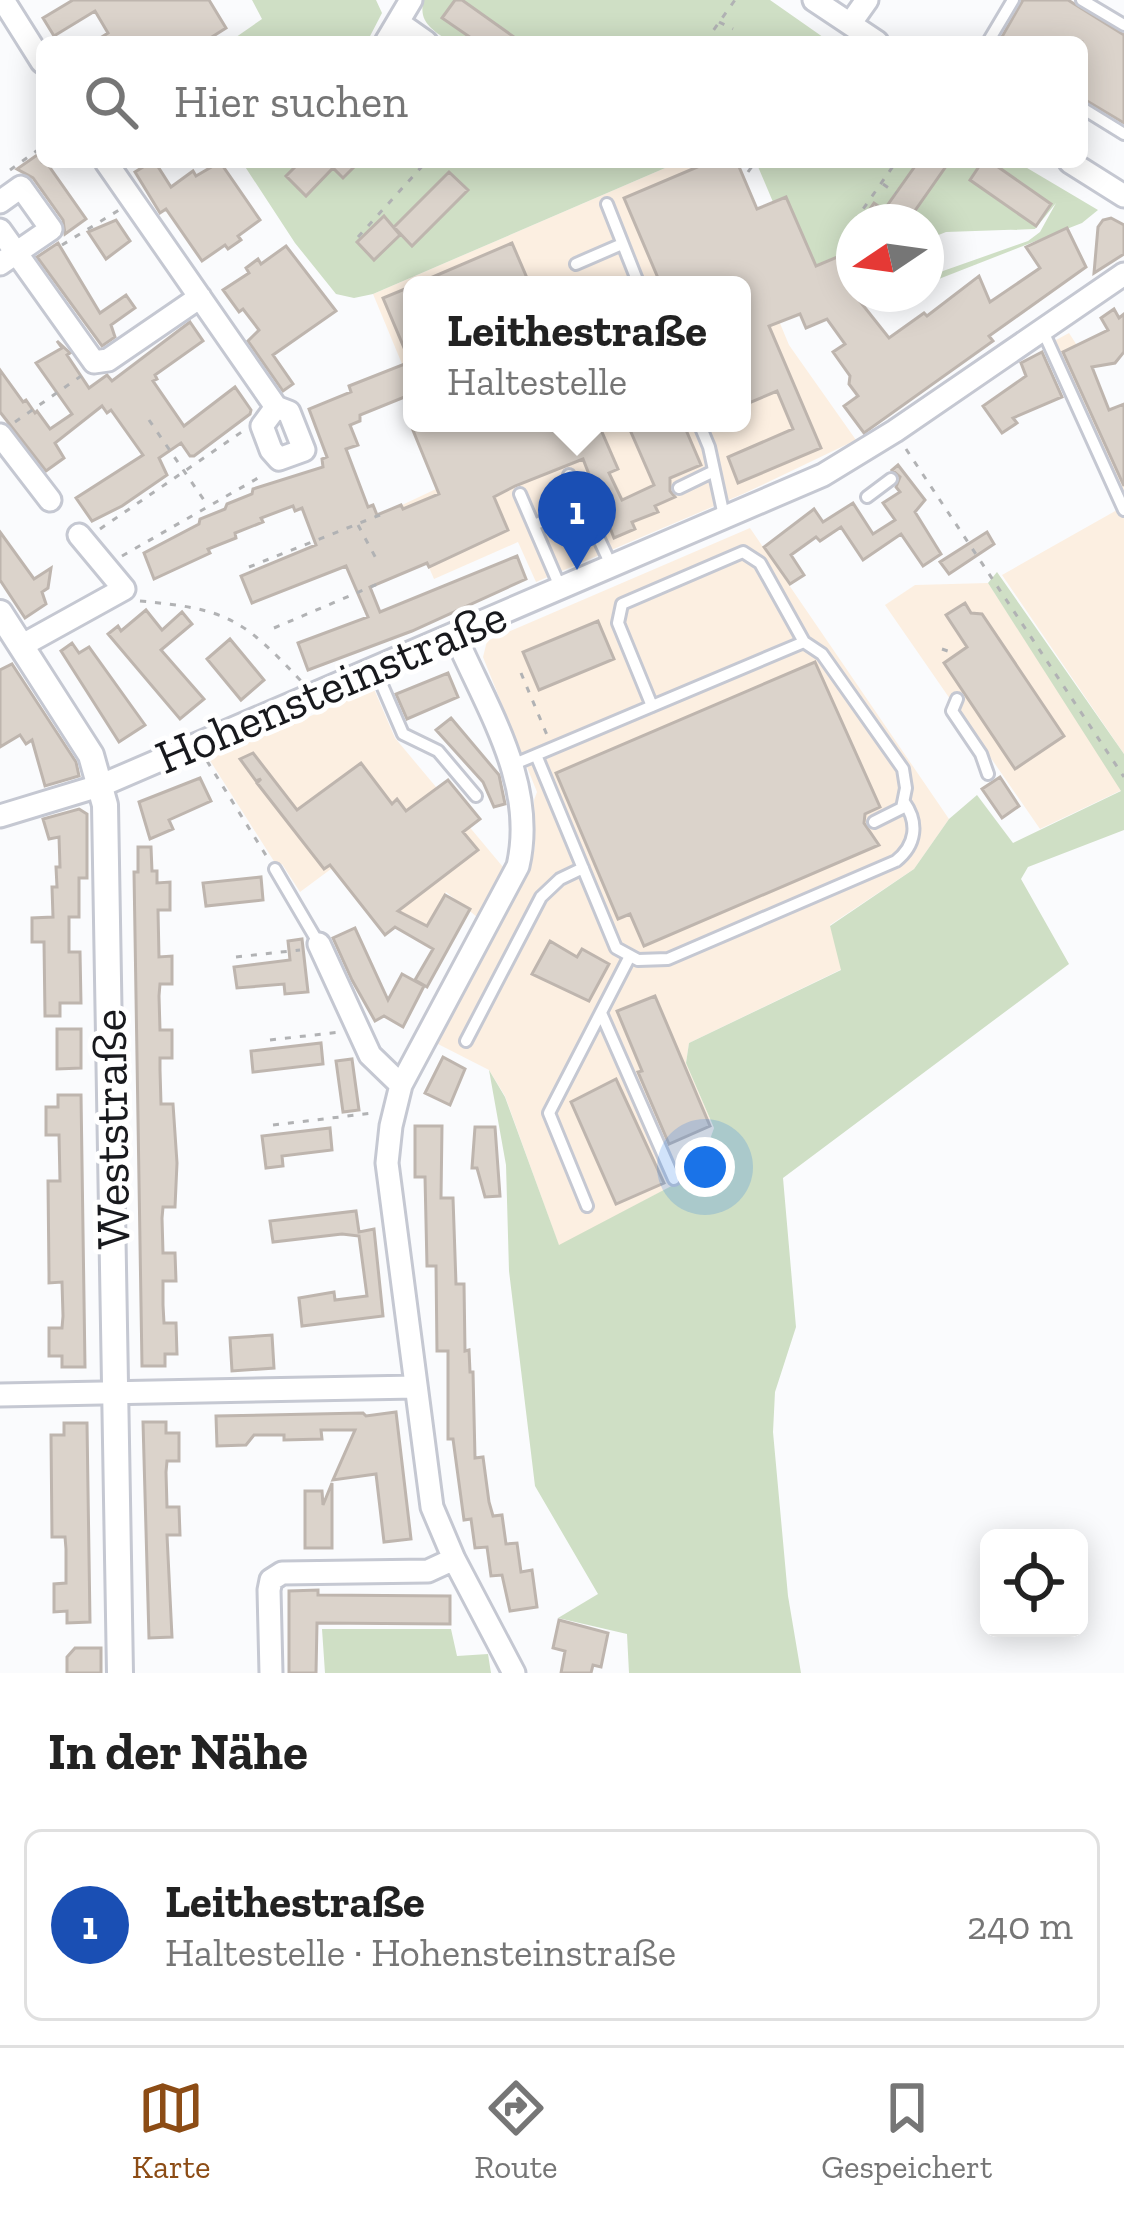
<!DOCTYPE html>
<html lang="de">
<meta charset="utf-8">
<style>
body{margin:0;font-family:"Zilla Slab",serif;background:#f2f2f2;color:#222}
.controls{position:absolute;right:36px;bottom:36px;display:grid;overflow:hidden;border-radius:18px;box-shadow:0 6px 30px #0003}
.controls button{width:108px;height:108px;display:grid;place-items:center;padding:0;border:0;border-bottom:3px solid #e0e0e0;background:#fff;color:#222;font:60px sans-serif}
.compass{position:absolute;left:836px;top:204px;width:108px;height:108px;border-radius:50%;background:#fff;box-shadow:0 6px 30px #0003;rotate:257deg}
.you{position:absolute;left:705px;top:1167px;width:42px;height:42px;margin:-30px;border:9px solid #fff;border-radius:50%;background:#1a73e8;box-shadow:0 0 0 18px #1a73e833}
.badge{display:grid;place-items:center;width:78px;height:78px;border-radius:50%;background:#8c4c15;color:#fff;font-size:39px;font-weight:700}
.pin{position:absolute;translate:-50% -99px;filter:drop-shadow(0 3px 6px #0008)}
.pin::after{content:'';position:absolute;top:63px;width:42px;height:36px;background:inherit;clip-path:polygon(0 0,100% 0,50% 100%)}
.popup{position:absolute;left:403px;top:276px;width:348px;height:156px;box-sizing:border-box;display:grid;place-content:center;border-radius:18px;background:#fff;filter:drop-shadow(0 3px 9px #0005);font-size:39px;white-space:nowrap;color:#767676}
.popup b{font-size:45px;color:#222}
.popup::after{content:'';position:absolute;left:50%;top:100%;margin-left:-24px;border:24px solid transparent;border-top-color:#fff}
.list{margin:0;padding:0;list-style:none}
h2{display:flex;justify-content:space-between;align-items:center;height:156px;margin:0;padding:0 48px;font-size:51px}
h2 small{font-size:39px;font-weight:400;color:#767676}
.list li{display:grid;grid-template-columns:78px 1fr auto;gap:36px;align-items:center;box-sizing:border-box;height:192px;margin:0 24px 24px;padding:0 24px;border:3px solid #e0e0e0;border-radius:18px}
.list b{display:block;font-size:45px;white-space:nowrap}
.list p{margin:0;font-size:39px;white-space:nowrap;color:#767676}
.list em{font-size:39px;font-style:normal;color:#767676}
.icon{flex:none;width:66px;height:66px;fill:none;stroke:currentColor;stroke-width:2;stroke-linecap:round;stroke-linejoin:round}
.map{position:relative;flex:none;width:1124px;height:1673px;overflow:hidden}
.search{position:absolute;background:#fff;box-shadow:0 6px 30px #0003;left:36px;right:36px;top:36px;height:132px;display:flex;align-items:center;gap:30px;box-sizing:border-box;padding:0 42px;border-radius:18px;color:#767676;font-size:45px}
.sheet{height:372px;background:#fff}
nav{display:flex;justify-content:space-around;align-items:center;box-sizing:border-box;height:168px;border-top:3px solid #e0e0e0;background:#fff;font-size:33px;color:#767676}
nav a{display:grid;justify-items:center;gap:6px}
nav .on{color:#8c4c15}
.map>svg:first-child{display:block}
.industrial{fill:#fcefe1}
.green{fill:#cfdfc5}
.building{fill:#dbd3cb;stroke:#beb5ae;stroke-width:3}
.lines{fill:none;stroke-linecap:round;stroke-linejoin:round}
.service-casing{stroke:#c5c8d2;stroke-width:16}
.minor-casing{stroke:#c5c8d2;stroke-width:27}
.tertiary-casing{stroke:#c5c8d2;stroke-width:30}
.path{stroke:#b1b2b4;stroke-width:3;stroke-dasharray:6 9;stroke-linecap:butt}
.service{stroke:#fff;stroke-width:10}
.minor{stroke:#fff;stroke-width:21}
.tertiary{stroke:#fff;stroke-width:24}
.labels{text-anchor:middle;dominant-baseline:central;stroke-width:10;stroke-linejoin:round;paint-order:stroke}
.street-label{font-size:48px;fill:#18191d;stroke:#fff}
</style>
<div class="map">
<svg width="1124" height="1673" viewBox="0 0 1124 1673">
<rect width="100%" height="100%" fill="#fafbfd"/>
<path class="industrial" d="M679,162H713L789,345L856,440L745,493L536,582L518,542L434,579L402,505L451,482L427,423H742V285H412V388L373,294Z
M1069,333L1093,370L1109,409L1124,404V754L1002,575L1117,510L1043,347Z
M750,528L949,819L914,869L830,925L842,969L689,1043L686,1063L714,1128L698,1172L559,1246L505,1096L489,1070L436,1043L527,874L535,848L534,800L537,792L483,657L487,641Z
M988,583L1122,790L1040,829L885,605L915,585Z
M374,689L395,738L503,867L477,917L446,892L421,940L393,927L339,863L300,892L282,864L277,866L209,759Z"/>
<path class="green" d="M252,0H376L382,13L367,42H229L262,19Z
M424,0H770L830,42H450C434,31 417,22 424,0Z
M242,162H679L373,294L354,298L336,294L295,243Z
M756,162H1017L1098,210L1082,223L926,284V277L1028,241L1040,232L1056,203L1035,229L946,232L926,240V222H854V258L816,267L786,198L773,202Z
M997,572L1124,754V830L1028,867L1021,879L1069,964L783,1178L796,1327L775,1392L773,1432L788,1596L801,1673H629L627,1634L558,1618L598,1594L535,1486L509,1271L506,1165L489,1070L505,1097L559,1245L698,1172L714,1128L686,1063L689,1043L841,970L830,926L914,869L949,819L977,795L1013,843L1121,791L988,583Z
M322,1629H451L457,1656L488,1654L491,1673H325Z"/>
<path class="building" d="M73,0H209L226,28L204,42H94L108,33L95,11L54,36L43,18Z
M455,0H462L521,42H477L442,18Z
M1023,0H1068L1124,35V123L1082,98V42H999Z
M40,153L42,162H46L86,219L65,234L63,220L33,178L17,169Z
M151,162H155L171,187L193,171L196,176L220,162L260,220L238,236L241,240L228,249L225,245L202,261L166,209L160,213L135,172Z
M300,162H359L343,178L333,168L306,196L286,176Z
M709,162H737L757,209L786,197L816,266L854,250V294L889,338L924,313L927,316L979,276L990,302L1040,268L1026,247L1067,228L1086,267L989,336L993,341L864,433L844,406L858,396L849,384L850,376L833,352L845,344L827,319L806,328L800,314L769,326L821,448L738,483L728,457L793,429L777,391L742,406V285H661L624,198Z
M918,162H949L907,222H861L874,203L884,210Z
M982,162H991L1051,204L1036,226L970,180Z
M449,172L468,190L412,246L394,227Z
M384,216L400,235L374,260L357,242Z
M1111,218L1124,225V254L1094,273L1098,227L1103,220Z
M116,220L130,241L106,259L88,232Z
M58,243L100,313L126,295L135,308L111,325L115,337L102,346L37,257Z
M512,243L530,285H414Z
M286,246L336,311L273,355L293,384L283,391L248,341L259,330L243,309L239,312L223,290L249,273L246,268L258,259L261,264Z
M412,286V394L360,415V421L350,425L358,445L346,449L368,507L373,505L377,515L401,505L403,509L439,494L410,423H598L618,469L609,473L622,500L654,485L627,423H683L701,465L670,478V491L675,497L655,506L658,512L632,522L635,529L614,538L583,459L515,486L494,497L508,530L429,567L427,563L370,587L380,612L517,556L526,579L412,631L308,670L298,643L368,617L346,566L252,603L241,576L316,545L302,508L295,511L293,506L261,518L263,522L235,533L236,538L208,549L210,553L154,579L144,553L199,524L200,519L225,509L227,504L252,494L253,489L323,467L322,459L327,457L309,409L351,392L349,386L410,362L383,298Z
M1114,309L1119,318L1124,314V352L1115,363L1092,367L1109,410L1124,404V486L1063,352L1108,330L1101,318Z
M190,322L203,341L155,375L157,379L153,381L184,426L235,387L251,410L250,414L194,456H190L181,443L159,458L167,475L122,506L92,521L76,498L143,455L111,410L107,413L102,406L55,443L64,458L46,471L0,412V370L23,402L26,400L35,413L37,411L50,429L72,414L36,363L62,348L57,341L70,353L67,355L89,388L107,375L112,381Z
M1042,352L1062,397L1013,418L1017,423L1002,433L983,406L1026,376L1021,363Z
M898,465L925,500L915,512L941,554L923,566L901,534L863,560L841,527L820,541L816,537L791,555L804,575L790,584L764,547L814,509L823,522L853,503L873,534L895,520L883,503L900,492L896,487L900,477L892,470Z
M0,532L34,579L51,568L48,588L42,592L46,604L25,618L0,580Z
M987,532L994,544L949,574L940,562Z
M965,603L971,613L982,614L1064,736L1015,769L944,663L967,647L946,615Z
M146,610L162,630L182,612L192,624L161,650L204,699L180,719L108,634L118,626L121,631Z
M598,621L614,659L539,690L523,652Z
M230,639L264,680L241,700L207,659Z
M72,643L79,653L89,647L145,725L119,742L61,651Z
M815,662L880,807L865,814L864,823L879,845L644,946L630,914L618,919L556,773Z
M12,664L76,762L79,776L45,786L32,740L26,744L20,735L0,747V670Z
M448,673L458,697L407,719L396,694Z
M451,718L499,775L505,804L494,807L483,782L436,730Z
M253,753L297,810L361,763L392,804L397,799L406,811L448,780L480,819L463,832L478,850L398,911L427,926L445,895L470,909L427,987L415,980L433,949L395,927L385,935L330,865L324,869L257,783L261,779L256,781L240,759Z
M1000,777L1019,806L1002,818L982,789Z
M200,778L211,801L169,820L173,829L150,839L139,802Z
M79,809L87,814V878H79V917H69V952H80L81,1003H60V1016H45L44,942H32V918L53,917L52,887H57L56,867H60L59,837L49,839L43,819Z
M138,847H151L152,871H157V883L170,882V910H158L159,957L172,956V984H160L159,996L160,1030H172V1058H160V1070L161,1104H173L177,1163L175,1207H163L162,1218L163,1253H175L176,1281H163V1305L164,1323H176L177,1354H165V1366H142L134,872H138Z
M261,877L263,900L206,906L203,883Z
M355,928L388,1000L402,974L424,986L403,1027L384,1016L375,1021L352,980L333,938Z
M302,939L308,992L285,994L284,984L237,988L234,967L290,960L288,941Z
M550,941L577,957L582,949L609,964L589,1001L532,974Z
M655,996L710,1126L669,1144L638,1072L642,1071L617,1011Z
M57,1029H81V1068L57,1069Z
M321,1043L323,1064L253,1072L251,1051Z
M443,1057L465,1069L450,1105L425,1093Z
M352,1059L359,1110L343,1112L336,1061Z
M616,1079L664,1183L616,1204L571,1102Z
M58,1095H81L85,1367H62V1356H49V1328H62L63,1316L62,1282L49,1283V1274L48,1181H60L59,1135H46V1107H58Z
M415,1126H442L441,1198H453L456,1284H464L465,1351L469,1350L470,1372H473L475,1458L483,1457L489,1502L493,1516L502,1515L506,1544L517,1543L521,1572L532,1570L537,1607L510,1611L502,1575L491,1576L487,1547L475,1548L471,1519L464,1520L453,1439H448V1351H437L436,1266H427L425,1177H415Z
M475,1127H495L500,1196L485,1197L477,1168H472Z
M330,1128L332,1150L282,1156L283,1166L266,1168L262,1136Z
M356,1211L359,1232L374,1229L383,1316L302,1326L299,1298L334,1292L335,1300L367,1296L359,1236L342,1234L273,1242L270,1221Z
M272,1335L274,1368L232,1371L230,1338Z
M396,1412L411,1539L384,1542L376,1474L333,1480L355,1430H321L322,1439L284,1440V1435H254L246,1445L217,1446L216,1416L363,1413L366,1416Z
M143,1422H166V1433H179V1461H167L166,1472L167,1507H179L180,1535H167L172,1637L149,1638Z
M64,1423H87L90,1622L67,1623V1611L54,1612V1584L66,1583V1549L65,1537H52L51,1435H64Z
M332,1483V1548H305V1491H322L323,1505Z
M318,1590V1595L450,1596V1624L317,1623L316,1673H289V1591Z
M559,1620L608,1633L601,1667L593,1665L591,1673H561L565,1651L553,1648Z
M75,1648H101V1673H67V1657Z"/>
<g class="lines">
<defs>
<path id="service" d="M1082,0L1124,25
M988,42L1013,0
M1082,108L1124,134
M607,204L639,285
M576,264L622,244
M1042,329L1124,510
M699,423L709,447L724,516
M569,475L612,567
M679,488L714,471
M520,494L561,589
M867,497L891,479
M534,525L583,504
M375,669L403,734L438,751L476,796
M957,699L952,711L981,754L988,774
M652,706L618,623L622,604L743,552L760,563L804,642L822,654L903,769L906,788L902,808L874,822
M536,755L616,948L638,960L668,959L896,861C916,845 919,823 904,802
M512,765L804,642
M275,869L319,944
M601,1013L674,1179
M466,1041L541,897L560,879L583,868
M587,1206L549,1113L630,956"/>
<path id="minor" d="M3,0L42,62
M814,0L877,42
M399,23L426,42
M850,24L867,0
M386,42L411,0
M106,162L276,407L262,426L271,450L279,459L304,450L289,412L276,407
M1070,162L1124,196
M0,202L21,187L51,229L0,264
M0,230L94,362L108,360L200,297
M0,435L50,500
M455,635C487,709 537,784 518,866L401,1085L391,1126L387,1163L432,1507L454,1559L514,1673
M21,646L124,589L79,535
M0,816L102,785L823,475L895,431L1124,274
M319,944L370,1055L401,1085
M0,1395L416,1387
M271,1673L269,1590L271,1580L282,1573L428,1571L454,1559"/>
<path id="tertiary" d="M0,613L91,755L105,805L120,1673"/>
</defs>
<use href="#service" class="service-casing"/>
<use href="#minor" class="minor-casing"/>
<use href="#tertiary" class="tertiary-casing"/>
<path class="path" d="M719,22L733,29
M705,42L735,0
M915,162L917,164
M10,170L42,147
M748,172L755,162
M883,184L896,193
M358,237L426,162
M62,245L119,210
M854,247L847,232L896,162
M149,420L208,506
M15,422L81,376
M906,449L1124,777
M358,525L378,562
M100,529L246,429
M122,556L265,474
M249,567L380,515
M140,601C227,609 242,618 301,681
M274,628L380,583
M942,649L956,654
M521,673L547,735
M207,761L267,857
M236,957L300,950
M270,1040L340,1032
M273,1125L373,1113"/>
<use href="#service" class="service"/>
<use href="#minor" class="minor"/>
<use href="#tertiary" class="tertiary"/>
</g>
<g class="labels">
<g class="street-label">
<text transform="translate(331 686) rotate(-23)">Hohensteinstraße</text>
<text transform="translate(111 1129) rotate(-91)">Weststraße</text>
</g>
</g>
</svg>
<div class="controls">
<button><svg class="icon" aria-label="locate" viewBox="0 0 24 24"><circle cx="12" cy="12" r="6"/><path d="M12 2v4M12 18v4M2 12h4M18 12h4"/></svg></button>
</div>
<svg class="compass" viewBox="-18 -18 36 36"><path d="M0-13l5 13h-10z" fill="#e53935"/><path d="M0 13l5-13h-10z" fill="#767676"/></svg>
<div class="you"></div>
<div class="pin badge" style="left:577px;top:570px;background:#1a4fb4">1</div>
<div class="popup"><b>Leithestraße</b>Haltestelle</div>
<div class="search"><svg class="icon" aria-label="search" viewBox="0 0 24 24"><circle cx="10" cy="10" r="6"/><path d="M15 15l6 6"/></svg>Hier suchen</div>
</div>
<section class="sheet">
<h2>In der Nähe<small></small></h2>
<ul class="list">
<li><span class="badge" style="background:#1a4fb4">1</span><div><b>Leithestraße</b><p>Haltestelle · Hohensteinstraße</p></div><em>240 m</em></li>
</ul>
</section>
<nav>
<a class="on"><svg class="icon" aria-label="map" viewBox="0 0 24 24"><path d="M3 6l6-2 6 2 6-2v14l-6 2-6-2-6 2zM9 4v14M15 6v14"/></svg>Karte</a>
<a><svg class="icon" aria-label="directions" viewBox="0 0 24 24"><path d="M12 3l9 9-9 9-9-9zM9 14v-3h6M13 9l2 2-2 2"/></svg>Route</a>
<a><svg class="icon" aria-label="saved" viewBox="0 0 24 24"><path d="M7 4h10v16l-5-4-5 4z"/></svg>Gespeichert</a>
</nav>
